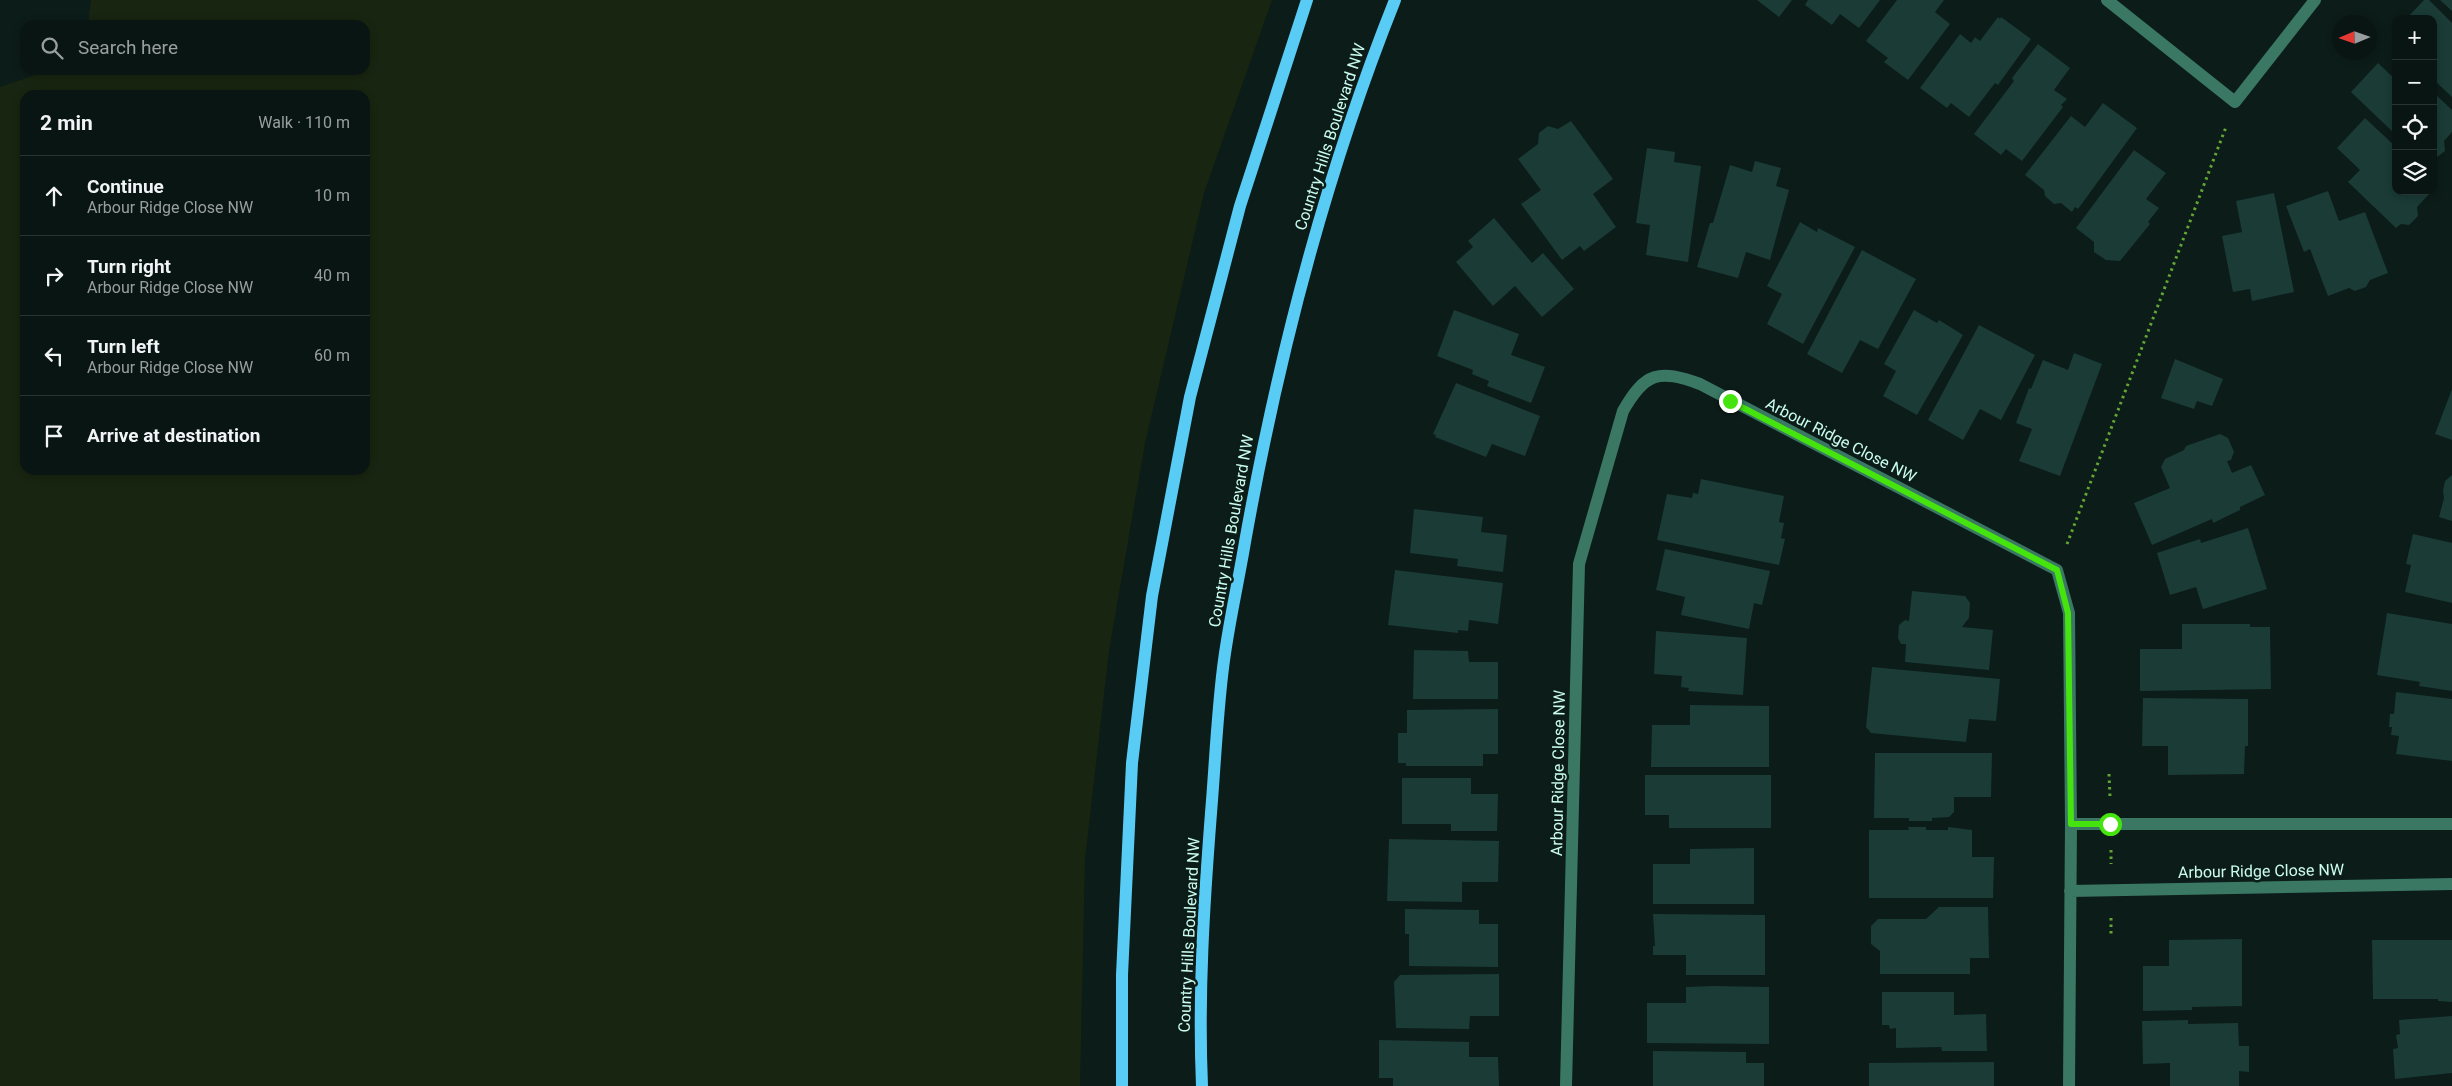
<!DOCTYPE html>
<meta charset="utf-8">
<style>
body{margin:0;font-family:Roboto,sans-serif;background:#172221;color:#f1f3f6}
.controls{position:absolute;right:15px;top:15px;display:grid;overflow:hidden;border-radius:10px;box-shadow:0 2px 8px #0003}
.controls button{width:45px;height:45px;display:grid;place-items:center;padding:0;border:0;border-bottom:1px solid #293433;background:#091513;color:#f1f3f6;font:25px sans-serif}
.compass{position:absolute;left:2332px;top:15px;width:45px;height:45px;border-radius:50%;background:#091513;box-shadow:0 2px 8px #0003;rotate:268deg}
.stop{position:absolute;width:15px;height:15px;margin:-11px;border:4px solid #46e40e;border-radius:50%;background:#fff}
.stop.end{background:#46e40e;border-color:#fff;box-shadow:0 1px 5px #0008}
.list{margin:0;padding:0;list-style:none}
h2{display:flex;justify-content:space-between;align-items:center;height:65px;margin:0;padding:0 20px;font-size:21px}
h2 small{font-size:16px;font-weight:400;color:#999fa0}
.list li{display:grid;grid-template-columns:32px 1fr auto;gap:15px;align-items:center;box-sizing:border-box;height:80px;padding:0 20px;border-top:1px solid #293433}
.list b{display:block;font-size:19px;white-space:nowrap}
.list p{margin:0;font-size:16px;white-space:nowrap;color:#999fa0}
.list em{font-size:16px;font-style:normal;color:#999fa0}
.icon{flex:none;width:28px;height:28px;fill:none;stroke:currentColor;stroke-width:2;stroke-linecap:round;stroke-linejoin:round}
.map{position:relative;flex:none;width:2452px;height:1086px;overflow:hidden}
.search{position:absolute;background:#091513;box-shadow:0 2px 8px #0003;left:20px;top:20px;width:350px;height:55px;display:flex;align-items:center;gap:12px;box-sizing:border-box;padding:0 18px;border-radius:15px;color:#999fa0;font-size:19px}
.panel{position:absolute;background:#091513;box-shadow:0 2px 8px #0003;left:20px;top:90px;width:350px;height:385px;border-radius:15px}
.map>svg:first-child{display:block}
.green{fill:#182510;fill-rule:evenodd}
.building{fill:#1a3b36}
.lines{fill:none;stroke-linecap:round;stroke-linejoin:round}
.path{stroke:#64a634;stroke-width:3;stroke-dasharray:2.5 4;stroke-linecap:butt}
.minor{stroke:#3a7864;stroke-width:12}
.major{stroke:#58ccf5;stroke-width:12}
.route{stroke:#46e40e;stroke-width:6}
.labels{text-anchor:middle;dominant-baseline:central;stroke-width:5;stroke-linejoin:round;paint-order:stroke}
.street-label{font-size:16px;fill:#cafcef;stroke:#0c1c19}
</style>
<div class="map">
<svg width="2452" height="1086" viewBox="0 0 2452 1086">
<rect width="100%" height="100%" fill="#0c1c19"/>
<path class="green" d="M91,0H1272L1204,193L1145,443L1109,651L1085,859L1080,1086H0V87L50,70H365V25H88ZM25,95H365V470H25Z"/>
<path class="building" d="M1757,0H1792L1779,17Z
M1808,0H1880L1859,28L1840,14L1832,25L1805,5Z
M1897,0H1944L1935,12L1950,24L1908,80L1884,62L1888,58L1866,41Z
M2424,0H2429L2452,23V97L2433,79V19H2406Z
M2440,0H2452V11Z
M1998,17L2000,19L2001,17L2031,39L1998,85L1995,83L1969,117L1951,103L1947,108L1920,88L1960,34L1971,43L1975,37L1980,41Z
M2038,44L2070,68L2054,90L2067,99L2061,105L2063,107L2022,161L2006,149L2001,155L1974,134L2014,81L2012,78Z
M2378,63L2396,80V135L2351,92Z
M2433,92L2452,110V132L2444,141L2445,151L2433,160Z
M2103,103L2137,128L2078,209L2075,207L2072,212L2061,203L2054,204L2045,196L2044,190L2025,175L2071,116L2085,127Z
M2365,118L2396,147V191H2432L2417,207L2418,216L2409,225L2401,224L2396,228L2348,182L2360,170L2337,148Z
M1571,121L1613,179L1593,194L1616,227L1584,251L1580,246L1562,260L1521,204L1541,190L1518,159L1538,144L1539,133L1548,126L1558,129Z
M1647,148L1675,152L1674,162L1701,166L1688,262L1646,255L1650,225L1636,223Z
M2134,150L2166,173L2146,199L2159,208L2148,222L2150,224L2120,261L2106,260L2094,252V242L2076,228Z
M1755,161L1781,168L1776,186L1789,190L1770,260L1746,252L1738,278L1697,267L1710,223H1713L1730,165L1752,172Z
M2328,191L2339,221L2365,212L2388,273L2370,280L2366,287L2355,291L2349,288L2328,296L2310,249L2304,252L2286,206Z
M2274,193L2294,292L2252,301L2250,289L2233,292L2222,236L2242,232L2236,201Z
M1494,218L1532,263L1543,253L1574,289L1542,317L1515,286L1493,306L1456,262L1473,247L1468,241Z
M1800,222L1817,232L1818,228L1855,247L1803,344L1767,324L1782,294L1767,286Z
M1862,250L1916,279L1878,349L1860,340L1842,373L1807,354Z
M1454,310L1519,334L1511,355L1545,367L1531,403L1487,386L1489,381L1472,374L1473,370L1437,356Z
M1914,310L1937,323L1939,320L1963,335L1917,415L1883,396L1896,371L1884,364Z
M1979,325L2035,355L2001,420L1980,409L1963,440L1928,420Z
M2074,353L2102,364L2060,476L2019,461L2032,429L2016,423L2029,388L2031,389L2043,360L2068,370Z
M2175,359L2223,379L2212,406L2197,401L2194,409L2161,398Z
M1456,383L1540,416L1525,456L1492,444L1486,457L1435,437L1436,435L1433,434Z
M2452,389V440L2435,434Z
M2220,434L2228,438L2234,452L2231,460L2227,461L2232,473L2251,465L2265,495L2240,507V510L2213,523L2212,519L2152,545L2134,503L2170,488L2161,467L2165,459L2184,450L2186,446Z
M2452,475V521L2439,517L2444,498L2443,491L2445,481Z
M1701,479L1784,496L1779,522L1784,523L1781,538L1785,539L1779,565L1657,540L1667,494L1692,498L1693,493L1698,494Z
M1414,509L1483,517L1481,532L1507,535L1503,572L1457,566L1458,559L1410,553Z
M2248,528L2267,589L2203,609L2196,587L2170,595L2157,553L2200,539L2201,543Z
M2413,534L2452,543V603L2405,592L2411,565L2406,564Z
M1665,549L1770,571L1762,605L1754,603L1749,629L1681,615L1685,597L1656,590Z
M1395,570L1503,583L1498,624L1469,620L1468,631L1458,630V633L1388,625Z
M1912,591L1965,596L1970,603L1969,618L1962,627L1993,630L1989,670L1905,662L1906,644H1901L1898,638L1899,625L1905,620L1909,621Z
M2387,613L2452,624V691L2419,686L2420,682L2377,675Z
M2182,624H2250V627H2270L2271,689L2140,691V649H2182Z
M1656,631L1747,638L1743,695L1688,691L1689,688L1681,687L1682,676L1654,674Z
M1414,650L1468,651L1469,662H1498V699H1413Z
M1872,667L2000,679L1996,721L1969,719L1966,742L1871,733L1866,727Z
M2396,692L2452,699V761L2396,754L2399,736L2391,735L2392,727H2389L2390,714H2394Z
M2143,698L2248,699V746H2245L2244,774L2168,775V746H2142Z
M1690,705L1769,706V767H1651L1652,725H1690Z
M1498,709V754H1483V766H1406V763H1398V733H1407V710Z
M1875,753H1992L1991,797H1954V812L1949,817L1932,818V821H1909V818H1874Z
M1645,775H1771V828H1669V815H1645Z
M1402,778H1471V794H1498L1497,831H1451V824H1402Z
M1908,827H1926V830H1948V827L1972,830V857H1994L1993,898H1869V830H1909Z
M1389,839L1499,841L1498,882H1462V902L1387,901Z
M1754,848V904H1653V864H1690V849Z
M1939,907H1988L1989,958H1970V974H1880V951L1871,944V926L1878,919H1926Z
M1405,909L1479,910V924H1498V967L1409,966V934H1405Z
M1653,914L1765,915V975H1686V955H1653V946H1655Z
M2242,939V1006L2192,1007V1010L2143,1011V966H2169V940Z
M2372,940H2452V1002L2438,1001V999H2373Z
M1499,974V1016H1470L1469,1029L1396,1028L1394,982L1400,975Z
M1713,986L1769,987V1044L1647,1043V1003H1686V987Z
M1882,992H1954V1015L1986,1014L1987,1051H1942L1941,1047L1896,1048V1028L1890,1029L1889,1025H1882Z
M2452,1016V1073L2395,1079L2393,1049L2398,1048L2396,1035L2400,1034L2399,1020Z
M2188,1020V1024L2238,1023L2239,1046H2249V1072L2239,1071V1086H2170V1063L2143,1064L2142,1021Z
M1379,1040L1469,1042V1057H1498L1499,1086H1393V1078H1379Z
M1653,1051L1746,1052V1063H1764V1086H1653Z
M1994,1062V1086H1869V1063Z"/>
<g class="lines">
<path class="path" d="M2067,544L2226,127
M2109,774L2110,797
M2111,850V864
M2111,918V935"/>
<path class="minor" d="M2107,0L2235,102L2315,0
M2071,824H2452
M2070,891L2452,884
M1566,1086L1579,564L1623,411C1645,372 1659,369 1700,384L2057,570L2069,613L2071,824L2069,1086"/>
<path class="major" d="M1122,1086V975L1132,763L1152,596L1190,397L1240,206L1307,0
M1202,1086C1198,995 1204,903 1211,813C1215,765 1217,716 1223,668C1228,626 1238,584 1245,542C1278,357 1325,175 1395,0"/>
</g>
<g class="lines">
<path class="route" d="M1730,401L2057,570L2068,613L2071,824H2110"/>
</g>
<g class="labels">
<g class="street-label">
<text transform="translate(1330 137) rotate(-72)">Country Hills Boulevard NW</text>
<text transform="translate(1841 440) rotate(27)">Arbour Ridge Close NW</text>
<text transform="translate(1231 531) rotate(-80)">Country Hills Boulevard NW</text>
<text transform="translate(1558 773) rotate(-89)">Arbour Ridge Close NW</text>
<text transform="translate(2261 871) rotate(-1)">Arbour Ridge Close NW</text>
<text transform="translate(1189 935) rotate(-87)">Country Hills Boulevard NW</text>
</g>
</g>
</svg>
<div class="controls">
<button>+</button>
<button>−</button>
<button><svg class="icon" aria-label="locate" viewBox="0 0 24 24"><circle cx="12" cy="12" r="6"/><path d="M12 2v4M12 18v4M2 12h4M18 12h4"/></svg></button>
<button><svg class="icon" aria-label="layers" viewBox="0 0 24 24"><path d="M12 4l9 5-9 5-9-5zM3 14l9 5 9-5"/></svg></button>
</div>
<svg class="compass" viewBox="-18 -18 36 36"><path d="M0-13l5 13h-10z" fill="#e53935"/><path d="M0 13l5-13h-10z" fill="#999fa0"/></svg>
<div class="stop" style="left:2110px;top:824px"></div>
<div class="stop end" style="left:1730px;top:401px"></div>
<div class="search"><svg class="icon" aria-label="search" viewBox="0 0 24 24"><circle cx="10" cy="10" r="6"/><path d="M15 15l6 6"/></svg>Search here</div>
<section class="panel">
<h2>2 min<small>Walk · 110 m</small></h2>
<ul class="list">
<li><svg class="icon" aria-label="ahead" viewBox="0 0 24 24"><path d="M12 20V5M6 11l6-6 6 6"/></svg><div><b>Continue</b><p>Arbour Ridge Close NW</p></div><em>10 m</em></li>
<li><svg class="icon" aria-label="right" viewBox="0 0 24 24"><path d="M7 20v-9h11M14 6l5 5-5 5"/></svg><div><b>Turn right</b><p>Arbour Ridge Close NW</p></div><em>40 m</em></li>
<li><svg class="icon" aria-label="left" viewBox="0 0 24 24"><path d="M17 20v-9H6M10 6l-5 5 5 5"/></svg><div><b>Turn left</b><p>Arbour Ridge Close NW</p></div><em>60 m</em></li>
<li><svg class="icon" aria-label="arrive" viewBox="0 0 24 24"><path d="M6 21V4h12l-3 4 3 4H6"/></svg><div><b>Arrive at destination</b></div></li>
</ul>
</section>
</div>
